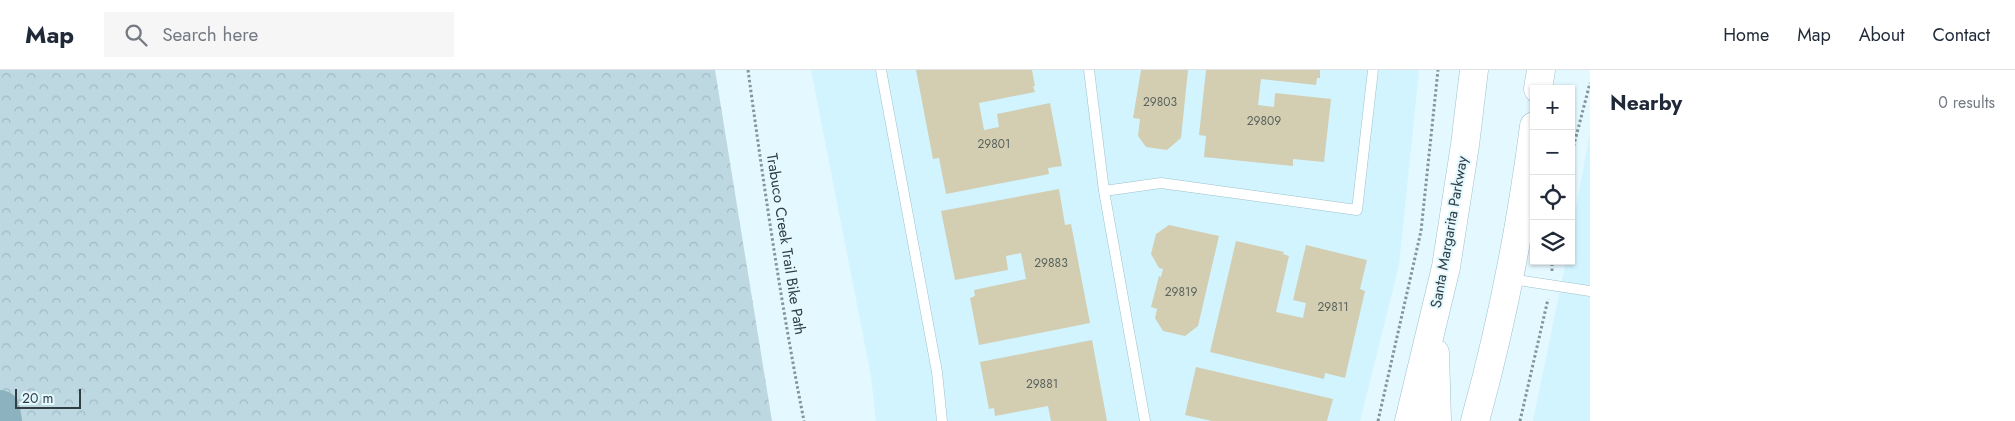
<!DOCTYPE html>
<meta charset="utf-8">
<style>
body{margin:0;font-family:Jost,sans-serif;background:#f6f6f7;color:#1f2937}
.controls{position:absolute;right:15px;top:15px;display:grid;overflow:hidden;border-radius:0px;box-shadow:0 1px 4px #0004}
.controls button{width:45px;height:45px;display:grid;place-items:center;padding:0;border:0;border-bottom:1px solid #e0e1e3;background:#fff;color:#1f2937;font:25px sans-serif}
.scale{position:absolute;left:15px;bottom:12px;width:66px;box-sizing:border-box;padding-left:5px;border:2px solid #303e43;border-top:0;font-size:14px;line-height:18px;white-space:nowrap;color:#303e43;-webkit-text-stroke:4px #e4f8ff;paint-order:stroke}
.list{margin:0;padding:0;list-style:none}
h2{display:flex;justify-content:space-between;align-items:center;height:65px;margin:0;padding:0 20px;font-size:21px}
h2 small{font-size:16px;font-weight:400;color:#747a83}
.icon{flex:none;width:28px;height:28px;fill:none;stroke:currentColor;stroke-width:2;stroke-linecap:round;stroke-linejoin:round}
.map{position:relative;flex:none;width:1590px;height:351px;overflow:hidden}
header{display:flex;align-items:center;gap:30px;box-sizing:border-box;height:70px;padding:0 25px;background:#fff;border-bottom:1px solid #e0e1e3}
header strong{font-size:24px}
nav{display:flex;gap:28px;margin-inline-start:auto;font-size:18px}
.search{width:350px;height:45px;background:#f6f6f7;display:flex;align-items:center;gap:12px;box-sizing:border-box;padding:0 18px;border-radius:0px;color:#747a83;font-size:19px}
main{display:flex}
aside{flex:1;background:#fff}
.map>svg:first-child{display:block}
.built{fill:#d1f4ff}
.park{fill:url(#park-crowns)}
.lines{fill:none;stroke-linecap:round;stroke-linejoin:round}
.river{stroke:#8bb2be;stroke-width:40}
.building{fill:#d3ceb1}
.lane-casing{stroke:#9fc0cb;stroke-width:11}
.primary-casing{stroke:#9fc0cb;stroke-width:29}
.path{stroke:#83949a;stroke-width:3;stroke-dasharray:2.5 2.5;stroke-linecap:butt}
.lane{stroke:#fff;stroke-width:10}
.primary{stroke:#fff;stroke-width:28}
.labels{text-anchor:middle;dominant-baseline:central;stroke-width:4;stroke-linejoin:round;paint-order:stroke}
.number-label{font-size:12px;fill:#59625e}
.street-label{font-size:15px;fill:#303e43;stroke:#e4f8ff}
</style>
<header>
<strong>Map</strong>
<div class="search"><svg class="icon" aria-label="search" viewBox="0 0 24 24"><circle cx="10" cy="10" r="6"/><path d="M15 15l6 6"/></svg>Search here</div>
<nav><a>Home</a><a>Map</a><a>About</a><a>Contact</a></nav>
</header>
<main>
<div class="map">
<svg width="1590" height="351" viewBox="0 0 1590 351">
<defs>
<pattern id="park-crowns" width="20" height="18" patternUnits="userSpaceOnUse" patternTransform="scale(1.25)"><rect width="20" height="18" fill="#bdd8e1"/><path d="M2 6a3 3 0 1 1 6 0M12 15a3 3 0 1 1 6 0" fill="none" stroke="#a3bac2"/></pattern>
</defs>
<rect width="100%" height="100%" fill="#e4f8ff"/>
<path class="built" d="M811,0H1419L1399,195L1360,351H876L871,306Z
M1590,63V351H1533L1566,191H1571V163Z"/>
<path class="park" d="M0,0H715L772,351H0Z"/>
<g class="lines">
<path class="river" d="M0,340L2,351"/>
</g>
<path class="building" d="M916,0H1032L1035,16H1033L1035,22L979,33L984,60L999,57L997,44L1050,33L1062,96L1048,98L1049,104L946,124L939,88L933,89Z
M1141,0H1188L1181,68L1167,80L1146,77L1138,66L1140,49L1133,48Z
M1206,0H1320V8H1317L1316,15L1261,9L1258,35L1274,37L1275,23L1331,29L1324,92L1293,89V96L1204,87L1206,66L1199,65Z
M1059,119L1065,155L1071,154L1090,253L979,275L970,228L975,226L974,220L1026,209L1021,183L1006,186L1008,200L955,210L941,141Z
M1169,155L1219,166L1198,256L1185,266L1163,261L1155,248L1157,239L1151,237L1159,206L1161,207L1163,199L1159,198L1151,184L1156,164Z
M1236,171L1284,182L1283,184L1289,186L1276,242L1303,248L1306,233L1293,230L1306,175L1367,190L1360,219L1365,221L1345,308L1325,303L1324,309L1210,282Z
M1092,270L1107,351H1051L1048,336L995,346L994,338L989,339L980,292Z
M1196,297L1333,329L1327,351H1212L1185,345Z"/>
<g class="lines">
<defs>
<path id="lane" d="M881,0L937,302L942,351
M1089,0L1104,121L1145,351
M1104,121L1161,113L1357,140L1373,0
M1511,209L1590,221"/>
<path id="primary" d="M1538,19L1541,0
M1435,283L1437,351
M1409,351L1446,197L1465,75L1474,0
M1475,351C1502,254 1521,156 1534,56"/>
</defs>
<use href="#lane" class="lane-casing"/>
<use href="#primary" class="primary-casing"/>
<path class="path" d="M748,0C764,117 781,235 804,351
M1571,86L1590,13
M1552,201V191
M1378,351L1421,161L1438,0
M1520,351L1548,229"/>
<use href="#lane" class="lane"/>
<use href="#primary" class="primary"/>
</g>
<g class="labels">
<g class="number-label">
<text x="1160" y="32">29803</text>
<text x="1264" y="51">29809</text>
<text x="994" y="74">29801</text>
<text x="1051" y="193">29883</text>
<text x="1181" y="222">29819</text>
<text x="1333" y="237">29811</text>
<text x="1042" y="314">29881</text>
</g>
<g class="street-label">
<text transform="translate(1449 162) rotate(-80)">Santa Margarita Parkway</text>
<text transform="translate(786 174) rotate(81)">Trabuco Creek Trail Bike Path</text>
</g>
</g>
</svg>
<div class="controls">
<button>+</button>
<button>−</button>
<button><svg class="icon" aria-label="locate" viewBox="0 0 24 24"><circle cx="12" cy="12" r="6"/><path d="M12 2v4M12 18v4M2 12h4M18 12h4"/></svg></button>
<button><svg class="icon" aria-label="layers" viewBox="0 0 24 24"><path d="M12 4l9 5-9 5-9-5zM3 14l9 5 9-5"/></svg></button>
</div>
<div class="scale">20 m</div>
</div>
<aside>
<h2>Nearby<small>0 results</small></h2>
<ul class="list">
</ul>
</aside>
</main>
